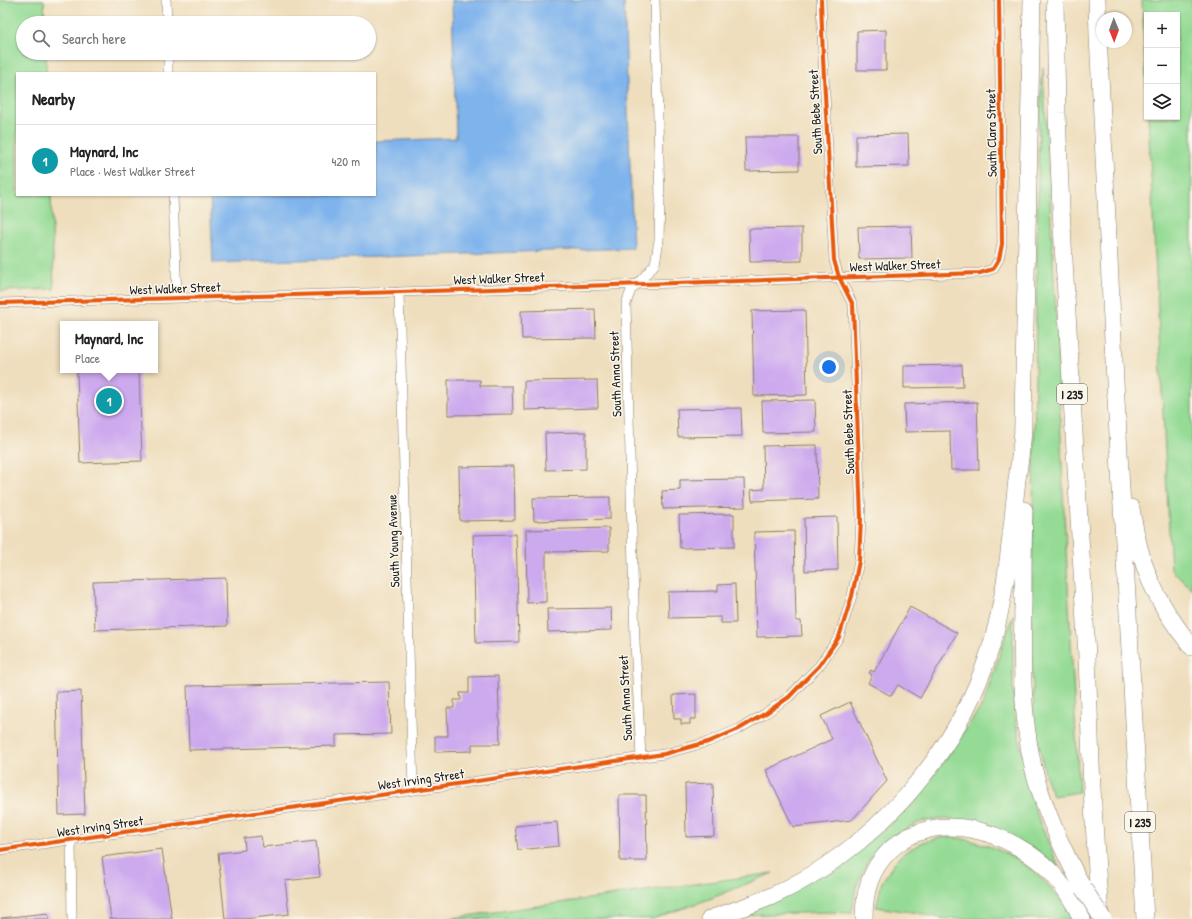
<!DOCTYPE html>
<meta charset="utf-8">
<style>
body{margin:0;font-family:"Patrick Hand",sans-serif;background:#f6f6f6;color:#222}
.controls{position:absolute;right:12px;top:12px;display:grid;overflow:hidden;border-radius:0px;box-shadow:0 1px 3px #0004}
.controls button{width:36px;height:36px;display:grid;place-items:center;padding:0;border:0;border-bottom:1px solid #e0e0e0;background:#fff;color:#222;font:20px sans-serif}
.compass{position:absolute;left:1096px;top:12px;width:36px;height:36px;border-radius:50%;background:#fff;box-shadow:0 1px 3px #0004;rotate:179deg}
.you{position:absolute;left:829px;top:367px;width:14px;height:14px;margin:-10px;border:3px solid #fff;border-radius:50%;background:#1a73e8;box-shadow:0 0 0 6px #1a73e833}
.badge{display:grid;place-items:center;width:26px;height:26px;border-radius:50%;background:#1f6fb2;color:#fff;font-size:13px;font-weight:700}
.pin{position:absolute;translate:-50% -50%;border:2px solid #fff;box-shadow:0 1px 4px #0006}
.popup{position:absolute;left:60px;top:321px;width:98px;height:52px;box-sizing:border-box;display:grid;place-content:center;border-radius:0px;background:#fff;filter:drop-shadow(0 1px 3px #0005);font-size:13px;white-space:nowrap;color:#767676}
.popup b{font-size:15px;color:#222}
.popup::after{content:'';position:absolute;left:50%;top:100%;margin-left:-8px;border:8px solid transparent;border-top-color:#fff}
.list{margin:0;padding:0;list-style:none}
h2{display:flex;justify-content:space-between;align-items:center;height:52px;margin:0;padding:0 16px;font-size:17px}
h2 small{font-size:13px;font-weight:400;color:#767676}
.list li{display:grid;grid-template-columns:26px 1fr auto;gap:12px;align-items:center;box-sizing:border-box;height:72px;padding:0 16px;border-top:1px solid #e0e0e0}
.list b{display:block;font-size:15px;white-space:nowrap}
.list p{margin:0;font-size:13px;white-space:nowrap;color:#767676}
.list em{font-size:13px;font-style:normal;color:#767676}
.icon{flex:none;width:22px;height:22px;fill:none;stroke:currentColor;stroke-width:2;stroke-linecap:round;stroke-linejoin:round}
.map{position:relative;flex:none;width:1192px;height:919px;overflow:hidden}
.search{position:absolute;background:#fff;box-shadow:0 1px 3px #0004;left:16px;top:16px;width:360px;height:44px;display:flex;align-items:center;gap:10px;box-sizing:border-box;padding:0 14px;border-radius:22px;color:#767676;font-size:15px}
.panel{position:absolute;background:#fff;box-shadow:0 1px 3px #0004;left:16px;top:72px;width:360px;height:124px;border-radius:0px}
.map>svg:first-child{display:block}
.green{fill:#95db95;stroke:#587c58}
.water{fill:#7eb3ec;stroke:#4d6884}
.building{fill:#cda9ee}
.lines{fill:none;stroke-linecap:round;stroke-linejoin:round}
.street-casing{stroke:#867d6c;stroke-width:10}
.highway-casing{stroke:#867d6c;stroke-width:18}
.street{stroke:#fff;stroke-width:9}
.highway{stroke:#fff;stroke-width:17}
.highway-bridge-casing{stroke:#867d6c;stroke-width:18;stroke-linecap:butt}
.highway-bridge{stroke:#fff;stroke-width:17}
.cycleway-casing{stroke:#fbf7ec;stroke-width:6}
.cycleway{stroke:#e8590c;stroke-width:4}
.labels{text-anchor:middle;dominant-baseline:central;stroke-width:3;stroke-linejoin:round;paint-order:stroke}
.shield{fill:#fbf7ec;stroke:#5f5e5a;stroke-width:1}
.shield-label{font-size:12px;font-weight:bold;fill:#1c1c1c}
.street-label{font-size:13px;fill:#1c1c1c;stroke:#fbf7ec}
</style>
<div class="map">
<svg width="1192" height="919" viewBox="0 0 1192 919">
<rect width="100%" height="100%" fill="#fbf7ec"/>
<filter id="ink" filterUnits="userSpaceOnUse"><feTurbulence type="fractalNoise" baseFrequency=".025" numOctaves="2"/><feDisplacementMap in="SourceGraphic" scale="8" xChannelSelector="R" yChannelSelector="G"/><feConvolveMatrix kernelMatrix="1 2 1 2 8 2 1 2 1" color-interpolation-filters="sRGB"/></filter>
<filter id="wash" filterUnits="userSpaceOnUse"><feTurbulence type="fractalNoise" baseFrequency=".012" numOctaves="4" result="noise"/><feDisplacementMap in="SourceGraphic" scale="16" xChannelSelector="R" yChannelSelector="G"/><feGaussianBlur stdDeviation="0.9" result="paint"/><feColorMatrix in="noise" values="0 0 0 0 0 0 0 0 0 0 0 0 0 0 0 0 0 1.4 0 .05"/><feComposite in="paint" operator="in"/></filter>
<g filter="url(#wash)">
<rect width="100%" height="100%" fill="#efdebd"/>
<path class="green" d="M0,0H44L45,23H23V53H46V73H17V195H51L54,289L0,291Z
M1142,0H1192V589L1171,570L1148,117H1177V15H1147V98Z
M1043,67L1057,335L1063,492L1079,792L1053,796L1046,779L1034,721L1031,644L1039,119Z
M1013,615V692L1015,716L1022,752L1036,813L1059,868L1033,848L950,819L922,821L890,837L878,847L867,863L856,887L852,913L827,912L742,915L875,837L915,802L950,753L983,704Z
M944,837C969,837 1002,849 1022,863C1037,872 1049,885 1060,899C1066,905 1071,911 1074,919H944L919,913L876,907L882,882L895,862L904,853L923,842Z
M773,873L712,898L653,919H445Z"/>
<path class="water" d="M452,0H624L633,248L213,263L210,195H375V141L456,138Z"/>
<g id="blocks">
<path class="building" d="M886,30V70H857V31Z
M908,134L909,166L856,167V135Z
M745,137H799V170L746,171Z
M911,226L912,258L859,259L858,227Z
M802,228V261L750,262L749,229Z
M595,309L596,338L522,339L521,311Z
M805,310L807,395L754,396L752,311Z
M962,365L963,387L904,388V366Z
M77,370H139L142,461L80,463Z
M448,380H480V386H512L513,414L448,415Z
M597,380L598,408L524,410V381Z
M815,400L816,432L763,433L762,401Z
M977,402L979,470H951L950,431L905,432L904,404Z
M741,408L742,436L678,437L677,409Z
M586,432V469L546,470L545,433Z
M817,445L818,499L752,501L751,490L764,489L763,446Z
M514,466L515,520L460,521L459,467Z
M744,479L745,507L663,509L662,491L680,490V480Z
M610,497V519L534,521L533,498Z
M734,514V547L680,548L679,515Z
M837,517L838,570L805,571L804,518Z
M609,528V551L546,552V602L527,603L526,530Z
M794,531L796,621H801L802,636L757,637L754,532Z
M516,534L519,642L476,643L473,535Z
M226,578L227,626L95,630L93,582Z
M735,584L736,623H721V617L669,618L668,592L718,591V585Z
M910,607L957,633L920,698L898,685L891,696L868,683L872,675L869,673L871,670L874,672Z
M611,608L612,630L548,632L547,609Z
M498,676L500,744H472V751L435,752V736H448L447,708H454V700H461L460,693H469V677Z
M389,682L391,734L336,735V746L189,750L187,686Z
M81,691L85,814L59,815L56,692Z
M696,694V719H690V724H681V719H674L673,695Z
M850,702L887,781L852,820L793,827L766,770L832,739L821,716Z
M713,783L714,836L686,837L685,784Z
M619,795H646L647,861H620Z
M557,822L559,846L518,850L515,826Z
M261,836L263,847L316,841L320,877L285,881L289,914L244,919H225L218,853L245,850L244,838Z
M162,849L172,919H111L102,857Z
M48,913L49,919H1V918Z"/>
</g>
</g>
<g filter="url(#ink)">
<use href="#blocks" fill-opacity="0" stroke="#867d6c" stroke-width="1"/>
<g class="lines">
<defs>
<path id="street" d="M166,0L167,23
M168,53V73
M173,195L177,298
M399,292L413,790
M0,303L399,292L980,273L993,269L999,259L1002,244L999,0
M641,757L635,642L626,304L631,290L642,279L655,264L659,240L660,199L655,0
M71,840L72,919
M0,850L664,754L708,742L739,729L766,713L789,697L809,676L819,666L839,637L852,596L859,561L861,518L853,305L839,277L834,260L823,58L821,0"/>
<path id="highway" d="M1055,0L1057,113L1061,209L1087,657L1092,789L1100,919
M1097,0L1098,35L1115,381L1145,919
M1131,508C1140,566 1155,602 1192,647
M1024,510C1023,542 1023,573 1023,604C1022,659 1021,714 1033,767C1044,810 1062,849 1083,888
M710,919C730,912 751,905 770,897C873,850 956,757 990,650C1006,598 1010,544 1016,489C1017,476 1020,462 1021,448C1023,439 1023,429 1023,419L1032,0
M864,919C864,891 870,870 890,850C937,806 1012,832 1052,873C1065,887 1074,902 1082,919"/>
</defs>
<use href="#street" class="street-casing"/>
<use href="#highway" class="highway-casing"/>
<use href="#street" class="street"/>
<use href="#highway" class="highway"/>
<defs>
<path id="highway-bridge" d="M1083,888L1103,919"/>
</defs>
<use href="#highway-bridge" class="highway-bridge-casing"/>
<use href="#highway-bridge" class="highway-bridge"/>
<defs>
<path id="cycleway" d="M0,303L399,292L980,273L993,269L999,259L1002,244L999,0
M0,850L664,754L708,742L739,729L766,713L789,697L809,676L819,666L839,637L852,596L859,561L861,518L853,305L839,277L834,260L823,58L821,0"/>
</defs>
<use href="#cycleway" class="cycleway-casing"/>
<use href="#cycleway" class="cycleway"/>
</g>
</g>
<g class="labels">
<g class="shield">
<rect x="1057" y="384" width="30" height="20" rx="3"/>
<rect x="1125" y="812" width="30" height="20" rx="3"/>
</g>
<g class="shield-label">
<text x="1072" y="394">I 235</text>
<text x="1140" y="822">I 235</text>
</g>
<g class="street-label">
<text transform="translate(815 112) rotate(-93)">South Bebe Street</text>
<text transform="translate(991 133) rotate(-91)">South Clara Street</text>
<text transform="translate(895 265) rotate(-2)">West Walker Street</text>
<text transform="translate(499 278) rotate(-2)">West Walker Street</text>
<text transform="translate(175 288) rotate(-2)">West Walker Street</text>
<text transform="translate(615 374) rotate(-92)">South Anna Street</text>
<text transform="translate(848 432) rotate(-92)">South Bebe Street</text>
<text transform="translate(393 541) rotate(-92)">South Young Avenue</text>
<text transform="translate(625 698) rotate(-93)">South Anna Street</text>
<text transform="translate(421 779) rotate(-8)">West Irving Street</text>
<text transform="translate(100 826) rotate(-8)">West Irving Street</text>
</g>
</g>
</svg>
<div class="controls">
<button>+</button>
<button>−</button>
<button><svg class="icon" aria-label="layers" viewBox="0 0 24 24"><path d="M12 4l9 5-9 5-9-5zM3 14l9 5 9-5"/></svg></button>
</div>
<svg class="compass" viewBox="-18 -18 36 36"><path d="M0-13l5 13h-10z" fill="#e53935"/><path d="M0 13l5-13h-10z" fill="#767676"/></svg>
<div class="you"></div>
<div class="pin badge" style="left:109px;top:401px;background:#0f9aa8">1</div>
<div class="popup"><b>Maynard, Inc</b>Place</div>
<div class="search"><svg class="icon" aria-label="search" viewBox="0 0 24 24"><circle cx="10" cy="10" r="6"/><path d="M15 15l6 6"/></svg>Search here</div>
<section class="panel">
<h2>Nearby<small></small></h2>
<ul class="list">
<li><span class="badge" style="background:#0f9aa8">1</span><div><b>Maynard, Inc</b><p>Place · West Walker Street</p></div><em>420 m</em></li>
</ul>
</section>
</div>
